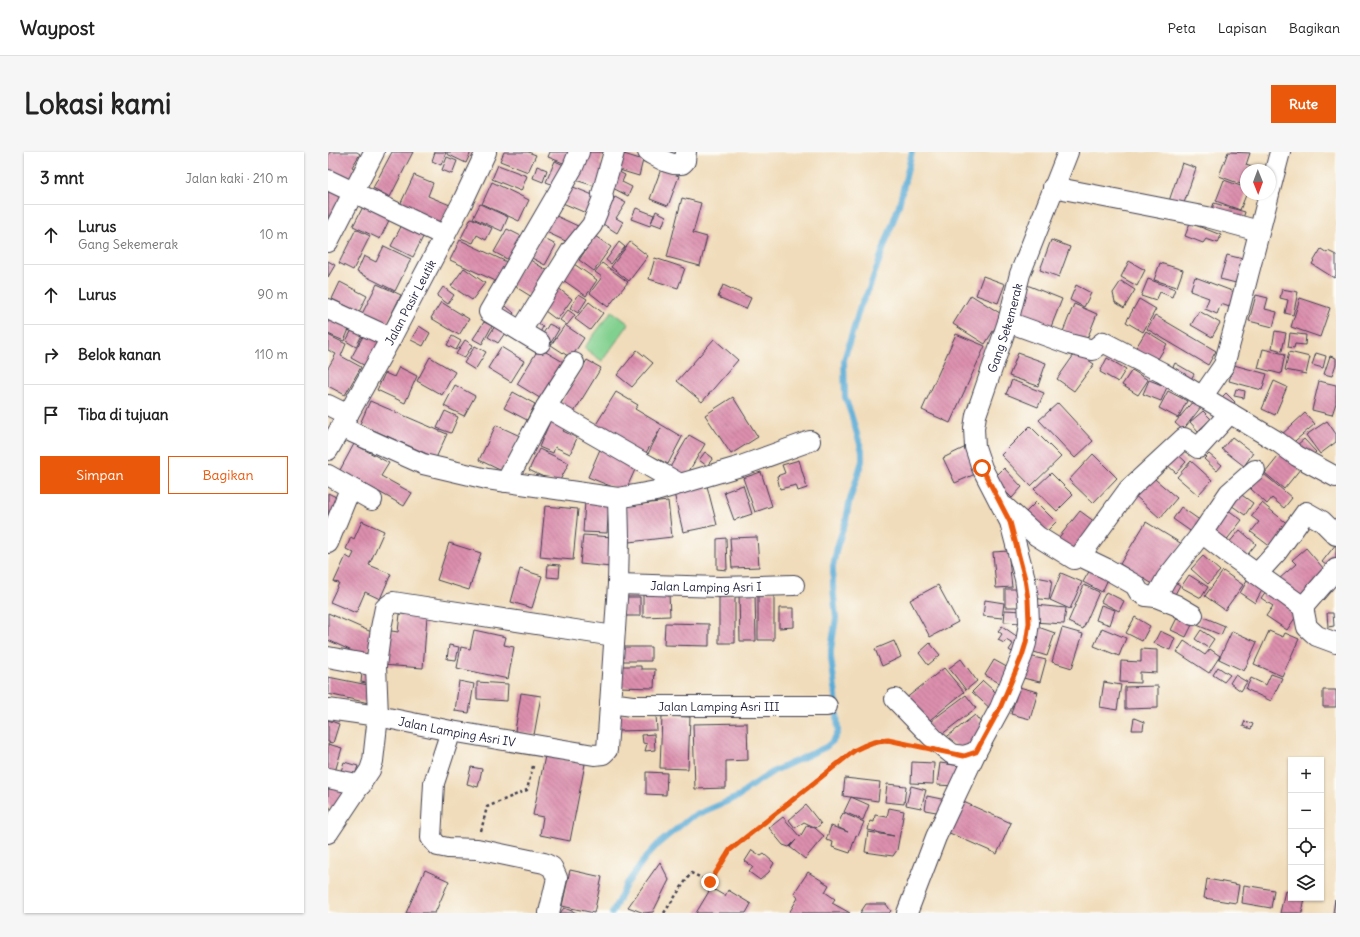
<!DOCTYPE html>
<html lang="id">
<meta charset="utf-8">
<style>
body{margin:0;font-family:Delius,sans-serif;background:#f6f6f6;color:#222}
.controls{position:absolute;right:12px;bottom:12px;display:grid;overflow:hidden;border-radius:0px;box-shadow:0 1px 3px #0004}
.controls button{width:36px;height:36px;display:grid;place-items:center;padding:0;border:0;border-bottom:1px solid #e0e0e0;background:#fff;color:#222;font:20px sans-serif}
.compass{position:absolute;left:912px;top:12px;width:36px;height:36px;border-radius:50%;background:#fff;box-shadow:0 1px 3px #0004;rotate:179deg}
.stop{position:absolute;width:12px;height:12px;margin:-9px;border:3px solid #ea580c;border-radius:50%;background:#fff}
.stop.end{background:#ea580c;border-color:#fff;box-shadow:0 1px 4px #0008}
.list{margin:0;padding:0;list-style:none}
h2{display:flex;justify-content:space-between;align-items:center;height:52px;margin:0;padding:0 16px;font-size:17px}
h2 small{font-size:13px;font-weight:400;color:#767676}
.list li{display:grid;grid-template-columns:26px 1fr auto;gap:12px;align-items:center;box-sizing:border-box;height:60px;padding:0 16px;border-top:1px solid #e0e0e0}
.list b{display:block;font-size:15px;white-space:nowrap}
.list p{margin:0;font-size:13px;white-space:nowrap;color:#767676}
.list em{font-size:13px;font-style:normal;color:#767676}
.actions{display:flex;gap:8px;padding:12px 16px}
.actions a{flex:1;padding:9px 0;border:1px solid #ea580c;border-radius:0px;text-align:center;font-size:14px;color:#ea580c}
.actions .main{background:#ea580c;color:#fff}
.icon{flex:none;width:22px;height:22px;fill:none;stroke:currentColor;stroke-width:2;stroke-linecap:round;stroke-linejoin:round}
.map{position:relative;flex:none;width:1008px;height:761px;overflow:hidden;border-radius:0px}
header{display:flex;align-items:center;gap:24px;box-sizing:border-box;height:56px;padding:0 20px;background:#fff;border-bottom:1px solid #e0e0e0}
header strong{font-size:19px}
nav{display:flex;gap:22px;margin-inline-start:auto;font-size:14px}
.intro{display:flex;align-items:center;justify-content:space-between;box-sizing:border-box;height:96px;padding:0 24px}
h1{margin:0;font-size:28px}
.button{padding:10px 18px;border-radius:0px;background:#ea580c;color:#fff;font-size:14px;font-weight:700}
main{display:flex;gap:24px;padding:0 24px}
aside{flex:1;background:#fff;border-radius:0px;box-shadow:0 1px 3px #0004}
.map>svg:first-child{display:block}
.pitch{fill:#82d08f;stroke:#527965}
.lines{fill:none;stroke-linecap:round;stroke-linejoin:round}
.stream{stroke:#5aabd5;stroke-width:6}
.building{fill:url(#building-back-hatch)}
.minor-casing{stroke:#413e4e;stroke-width:22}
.path{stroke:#413e4e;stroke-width:2.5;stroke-dasharray:3 3;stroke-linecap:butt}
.minor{stroke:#fff;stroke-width:20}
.route{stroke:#ea580c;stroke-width:5}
.labels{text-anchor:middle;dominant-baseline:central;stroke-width:3;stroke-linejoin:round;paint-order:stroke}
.street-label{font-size:12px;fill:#22223b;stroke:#fdfcf7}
</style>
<header>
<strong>Waypost</strong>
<nav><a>Peta</a><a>Lapisan</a><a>Bagikan</a></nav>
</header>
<div class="intro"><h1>Lokasi kami</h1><a class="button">Rute</a></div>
<main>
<aside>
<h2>3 mnt<small>Jalan kaki · 210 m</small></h2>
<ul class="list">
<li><svg class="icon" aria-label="ahead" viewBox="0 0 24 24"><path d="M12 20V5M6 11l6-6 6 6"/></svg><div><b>Lurus</b><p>Gang Sekemerak</p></div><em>10 m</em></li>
<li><svg class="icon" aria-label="ahead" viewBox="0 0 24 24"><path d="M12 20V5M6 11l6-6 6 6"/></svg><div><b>Lurus</b></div><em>90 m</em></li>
<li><svg class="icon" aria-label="right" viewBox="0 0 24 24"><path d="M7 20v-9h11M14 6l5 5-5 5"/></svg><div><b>Belok kanan</b></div><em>110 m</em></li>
<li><svg class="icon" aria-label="arrive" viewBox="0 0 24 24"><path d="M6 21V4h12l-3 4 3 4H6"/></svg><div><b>Tiba di tujuan</b></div></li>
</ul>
<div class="actions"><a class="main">Simpan</a><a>Bagikan</a></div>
</aside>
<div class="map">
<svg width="1008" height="761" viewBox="0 0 1008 761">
<defs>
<pattern id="building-back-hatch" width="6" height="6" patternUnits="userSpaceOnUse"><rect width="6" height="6" fill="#dc8fad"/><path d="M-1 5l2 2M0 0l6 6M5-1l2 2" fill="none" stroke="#b2748e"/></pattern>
</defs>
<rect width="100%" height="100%" fill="#fdfcf7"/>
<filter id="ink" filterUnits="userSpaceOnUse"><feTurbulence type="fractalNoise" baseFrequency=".025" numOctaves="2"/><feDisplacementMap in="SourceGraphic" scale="8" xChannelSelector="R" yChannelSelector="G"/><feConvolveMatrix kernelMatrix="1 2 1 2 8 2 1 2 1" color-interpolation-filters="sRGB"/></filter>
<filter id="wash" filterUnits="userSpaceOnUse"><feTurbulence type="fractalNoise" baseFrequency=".012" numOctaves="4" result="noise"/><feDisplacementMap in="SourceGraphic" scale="16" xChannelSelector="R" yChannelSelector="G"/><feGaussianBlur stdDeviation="0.9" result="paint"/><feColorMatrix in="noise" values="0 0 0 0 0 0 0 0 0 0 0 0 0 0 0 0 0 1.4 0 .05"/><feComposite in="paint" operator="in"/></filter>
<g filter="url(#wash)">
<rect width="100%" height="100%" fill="#f0dcba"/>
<path class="pitch" d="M284,159L301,172L274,209L256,196Z"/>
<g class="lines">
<path class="stream" d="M284,761L298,733L317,706L330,692L363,665L412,644L420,636L446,619L498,595L505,589L510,580L508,543L503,506V497L508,466L505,434V414L509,395L518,368L521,351L534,309V299L523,262L517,245L516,208L532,155L541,137L571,53L584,0"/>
</g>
<g id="blocks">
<path class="building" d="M2,0H29L32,2L24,15L32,20L26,31L0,18V4Z
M64,0H85L62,45L45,36Z
M107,0H118L113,13L104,9Z
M119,0H143L138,11L119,2Z
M176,0H200L208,3L200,20L172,9Z
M222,0H249L243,14L220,5Z
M253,0H276L272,13L276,14L270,35L244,27Z
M900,0L922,1L918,13L932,18H918V34L891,24Z
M296,2L315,8L311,24L291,18Z
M119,5L129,9L124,22L114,18Z
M227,9L240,15L231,35L218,30Z
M854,11L868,16L855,54L841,49Z
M170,13L199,24L193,39L164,27Z
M209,14L219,18L215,30L205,26Z
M333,17L351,24L340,54L322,47Z
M291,20L297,23L294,30L304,35L300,44L283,35Z
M86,23L105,31L100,44L122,53L112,74L71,55Z
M896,28L918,36V43L912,58L888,49Z
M164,30L201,48L191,69L154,52Z
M238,32L272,46L265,64L230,49Z
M0,33L18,42L0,77Z
M287,45L298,51L288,66L295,70L289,81L272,70Z
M354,46L373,51L365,81L379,85L372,114L339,105Z
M37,51L63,64L52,87L25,74Z
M886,51L917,60L913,73L882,63Z
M152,52L180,65L174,79L145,66Z
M308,56L326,63L322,74L303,67Z
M328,59L338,64L334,75L323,71Z
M224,62L252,75L244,92L216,79Z
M143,66L164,76L158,88L149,83L145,91L133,86Z
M76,69L98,79L85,105L63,94Z
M862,71L893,83L890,91L878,87L875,91L857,84Z
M28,77L42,84L25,118L11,111Z
M179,77L201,88L188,112L166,100Z
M267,84L283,95L266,119L251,108Z
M213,85L228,93L217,113L202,105Z
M132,88L181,111L172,131L122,108Z
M723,88L742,95L731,125L712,118Z
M291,90L297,95L283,112L278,108Z
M302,90L320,104L301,129L283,115Z
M56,94L83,107L67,139L29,120L36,104L48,110Z
M993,97L999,101L1000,99L1008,103V123L1006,126L984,112Z
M899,103L919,108L912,132L892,127Z
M199,106L220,119L204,145L183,132Z
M327,106L357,116L350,136L321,127Z
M0,109L7,113L0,125Z
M801,109L817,118L809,134L793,125Z
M274,111L300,130L280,155L262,141L274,125L267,120Z
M832,111L855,118L849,135L826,128Z
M246,112L269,128L258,144L235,128Z
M136,116L157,131L144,148L123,134Z
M655,124L677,132L670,151L648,143Z
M867,125L912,142L907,157L893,152L889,162L877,157L881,146L862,139Z
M820,127L847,137L844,145L832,140L828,149L813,144Z
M793,129L807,138L796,156L787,150L785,141Z
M12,130L39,144L31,160L4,147Z
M49,132L73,143L57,175L33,164Z
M395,133L423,146L418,157L390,145Z
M699,133L734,147L721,180L686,166Z
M748,133L763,141L756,155L742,148Z
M115,135L126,143L120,152L109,144Z
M229,135L244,147L229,168L213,156Z
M954,137L970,140L965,163L957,161L960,148L952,146Z
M251,142L259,147L250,161L242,156Z
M643,143L675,163L657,192L625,172Z
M928,143L940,146L937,157L949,160L945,175L921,169Z
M972,146L1002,156L992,185L963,175Z
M811,147L828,157L815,180L798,170Z
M113,150L141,167L131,183L103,166Z
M261,150L275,161L262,178L247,167Z
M746,152L769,162L757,192L734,182Z
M178,154L186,161L180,169L172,163Z
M240,158L247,163L239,173L232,168Z
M871,159L892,171L884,185L863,173Z
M827,163L888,199L880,213L819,177Z
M0,164L22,175L16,189L0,182Z
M203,168L215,175L210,184Z
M156,170L164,174L154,192L145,187Z
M221,172L231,177L221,194L211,188Z
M237,173L256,186L243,206L223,193Z
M91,174L102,181L95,194L83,188Z
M167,174L177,181L170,191L160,185Z
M25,176L35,181L28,195L18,189Z
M38,179L56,189L41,216L23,206Z
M818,179L839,192L827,212L806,199Z
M947,179L958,181L954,199L944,196Z
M962,181L978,183L977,193L967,192L966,196L960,195Z
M628,182L657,194L622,271L594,258Z
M0,183L18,192L13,204L33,215L17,243L0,234V216L8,202L0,198Z
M124,184L133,189L128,198L119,193Z
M386,187L410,208L374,250L349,229Z
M137,188L145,193L136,206L128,202Z
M147,194L158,200L147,218L136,211Z
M173,195L196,209L183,230L160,216Z
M211,196L237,211L215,248L189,232Z
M935,197L957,202L953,222L930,216Z
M309,198L325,211L304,235L289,223Z
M748,200L766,212L746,239L729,227Z
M961,200L982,205L978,222L957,218Z
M690,201L718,211L710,234L681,224Z
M988,201L998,204L995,216L984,213Z
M1002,204L1008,206V212L1004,224L996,222Z
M102,205L127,220L114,243L89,229Z
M779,206L798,217L790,230L772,220Z
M259,208L273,216L243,265L229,257Z
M847,211L866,222L861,231L842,221Z
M906,213L939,222L934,238L901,229Z
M71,215L89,224L77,251L49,238L57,221L66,225Z
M804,218L820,228L810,243L794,233Z
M684,228L716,241L710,255L678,242Z
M821,228L839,235L833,249L815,242Z
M946,229L959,235L947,263L934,257Z
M991,229L1008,233V251L1004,263L984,258Z
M127,233L147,244L136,264L116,254Z
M908,237L917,239L916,246L906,244Z
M840,239L859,249L850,266L831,256Z
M185,240L207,252L199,268L176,256Z
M288,240L310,253L307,257L354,285L340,312L320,302L333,276L316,304L267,274Z
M898,241L907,250L903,256L892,247Z
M405,245L430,285L403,302L377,263Z
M42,249L119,282L108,306L32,272Z
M865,249L873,255L855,278L847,271Z
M730,251L765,289L747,306L711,268Z
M117,259L130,265L123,281L109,276Z
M875,259L883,267L870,279L862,270Z
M977,261L987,272L961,294L952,284Z
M224,265L239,272L235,279L249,286L242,302L227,295L225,301L211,295Z
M999,269L1008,282V290L992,302L978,283Z
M168,273L192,284L174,319L151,308Z
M702,274L733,305L703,334L673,303Z
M361,283L377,292L357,326L341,317Z
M904,285L925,301L916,314L894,297Z
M976,287L988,300L981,306L969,293Z
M26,292L61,311L53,324L84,341L76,354L12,318Z
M642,293L654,319L627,331L615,306Z
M273,295L310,311L297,340L260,325Z
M211,297L241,311L230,332L201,318Z
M845,298L858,310L848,321L835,309Z
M377,300L385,306L379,314L371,308Z
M954,300L973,316L956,337L937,321Z
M765,302L789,326L765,351L741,328Z
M881,302L894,313L889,319L876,307Z
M471,308L479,336L470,339L468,333L452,337L449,324L457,321L454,313Z
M863,309L884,328L870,343L849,325Z
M676,316L694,335L684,346L665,327Z
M433,320L444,354L427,360L415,326Z
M723,321L745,343L729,359L706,337Z
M935,321L964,346L956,356L944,346L939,352L922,336Z
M821,322L849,346L832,366L804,341Z
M415,333L424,362L406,368L396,340Z
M379,334L389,373L355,380L346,341Z
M908,339L925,351L917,363L900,351Z
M0,341L16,349L0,380Z
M257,349L281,350L279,381L255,380Z
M340,349L344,385L301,390L297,354Z
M708,350L728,370L715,383L695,363Z
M934,351L962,374L944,396L923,380L931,370L923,364Z
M217,354L250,357L245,408L212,405Z
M853,355L873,369L865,381L845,367Z
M896,355L914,368L894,394L877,380Z
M752,359L771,373L747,403L728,389Z
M34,369L56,379L41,413L63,422L52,447L37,440L28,461L2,450L11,431L6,430L18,404L23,407L26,401L18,397L23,385L26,387Z
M818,370L854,392L828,434L792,412Z
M912,378L928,392L916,407L899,393Z
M255,383L285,385L283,415L252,412Z
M429,385L431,415L404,416L402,386Z
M398,386L399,418L389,417V387Z
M121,391L153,401L141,438L109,428Z
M1008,392V411L1003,417L994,410Z
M978,396L1001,423L971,449L951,427L968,412L964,408Z
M680,399L684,435L668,436L665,400Z
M875,404L892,419L880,432L863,417Z
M220,412L232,413L231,426L219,425Z
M763,416L781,425L774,440L755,430Z
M192,417L214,424L204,456L183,450Z
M895,419L915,433L897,458L877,444Z
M733,421L754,430L742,457L722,448Z
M923,422L938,431L927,451L912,441Z
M861,423L880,435L873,446L853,435Z
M708,425L724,428L721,448L704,446Z
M841,427L852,433L845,446L834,440Z
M610,433L630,470L602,485L582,448Z
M756,433L771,440L755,477L740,470Z
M941,435L973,457L959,478L938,464L945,454L933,446Z
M677,437H694V455H677Z
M430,440H446V488H430Z
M778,440L796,449L791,459L773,450Z
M411,441H427L428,489H412Z
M341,442L342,464L315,465V443Z
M391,443H407V491H391Z
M295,445H312V464H295Z
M657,448L676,451L674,466L655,464Z
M707,453L738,456L736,472L705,470Z
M773,453L787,458L782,473L768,468Z
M451,456H466V475L451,476Z
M677,458L695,459L694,471L676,470Z
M0,461L48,482L37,505L0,488Z
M999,461H1005L1006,474L1000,475Z
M72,462L99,464L95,516L54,513L57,478L70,480Z
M873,464L897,474L893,483L869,473Z
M807,465L822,474L814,489L798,481Z
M849,466L864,473L858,485L843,478Z
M337,471L381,472V494L336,493Z
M674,474L697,490L689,503L681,498L685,492L678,488L676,491L670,488L674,482L670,479Z
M710,475L727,481L719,504L703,499Z
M734,476L755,482L744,516L724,510Z
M774,476L798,486L791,504L766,494Z
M146,478L178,485L176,493L186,495L180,527L129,516L133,495L142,497Z
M873,478L886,487L880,496L867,487Z
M832,479L847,486L842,498L826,491Z
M904,479L929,490L916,519L891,507Z
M941,479L955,485L957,481L971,487L954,524L926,512Z
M566,489L573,505L554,514L547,497Z
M856,489L877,503L882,497L892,504L881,521L849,500Z
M602,491L612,503L600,513L591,501Z
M121,493L131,495L128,508L119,507Z
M294,495H323V509H293Z
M813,497L829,498V521L812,520V531L792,530L793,509L813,510Z
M701,504L718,508L712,530L695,526Z
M633,507L649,529L638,538L621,516Z
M666,508L684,518L675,533L657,523Z
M291,514H313V517H327L326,536L290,535Z
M890,515L902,523L896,530L885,523Z
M616,516L636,540L597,572L577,547Z
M34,521L45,522L43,532L33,530Z
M943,522L954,526L943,549L918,537L923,526L938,533Z
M907,523L919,530L913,539L902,531Z
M0,525L45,534L41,551L0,542Z
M131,529L146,532L141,561L127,559Z
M655,529L675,547L664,558L644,540Z
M149,530L180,532L179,549L149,547Z
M776,530L793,533L789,558L772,555Z
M830,534V556L797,557V535Z
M691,535L710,540L702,567L683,562Z
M995,538H1008V555H995Z
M193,541L213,544L206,583L187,579Z
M638,543L648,556L609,586L599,572Z
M289,562L328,563L329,578L290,579Z
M647,563L659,579L635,598L616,587Z
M334,564L362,565L360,617L332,616Z
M806,566L816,570L815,578H804Z
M0,568L11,572L5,591L0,590Z
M917,569L925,572L923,577L915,574Z
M419,571L420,608L398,609V636L367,637L365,572Z
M326,582L327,598L317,599L319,592L315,591L314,583Z
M0,592L14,596L6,623L0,622Z
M217,604L257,612L242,689L212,683L215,665L205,663Z
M16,610L30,614L26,626L12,622Z
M584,610L606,611L605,632L583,631Z
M612,611L633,614L627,634L609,633Z
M143,615L154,617L150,635L139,632Z
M318,620L339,621L338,643L318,642Z
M517,626L552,630L550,649L515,644Z
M10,630L22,644L4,658L0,653V638Z
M559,632L578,634L576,652L557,650Z
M583,634L598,638L593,656L578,653Z
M599,644L618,648L614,661L597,658Z
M523,645L541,653L535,668L516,660Z
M631,648L683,671L669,702L617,679Z
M478,653L493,672L488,676L476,670L467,676L461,668Z
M561,656L576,659L569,698L565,704L537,700L540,680L566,684L540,678L542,669L546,670L547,663L559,665Z
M515,661L536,670L530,684L528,683L522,701L504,695L505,690L498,688L503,674L520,680L509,675Z
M455,665L472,685L479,673L487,676L496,684L477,707L462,695L468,688L461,695L455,693L441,676Z
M424,698L433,704L436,702L446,711L441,720L432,728L421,720L425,715L417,709Z
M332,710L341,728L325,760L316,761L300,755Z
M97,718L121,729L107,761H78Z
M242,718L274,725L266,761L234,754Z
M480,720L501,733L497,740L507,747L504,751L522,761H461L470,746L466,741Z
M879,727L911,733L908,751L876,746Z
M916,733L946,738L943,756L914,751Z
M383,736L397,744L400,738L423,752L418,761H368Z
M957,739L963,740V746H977L974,761H952Z
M1007,747L1008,761H1005Z
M538,752H558L563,759L561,761H532Z
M236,756L249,761H232Z"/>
</g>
</g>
<g filter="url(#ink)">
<use href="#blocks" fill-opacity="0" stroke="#413e4e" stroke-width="1"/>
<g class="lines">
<defs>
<g id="minor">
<path d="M320,0C331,6 342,14 354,12L357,9L358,0"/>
<path d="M0,28L117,84"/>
<path d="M725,35L879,65L931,79"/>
<path d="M942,38L952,0"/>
<path d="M0,90L46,0"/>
<path d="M0,157L63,186"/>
<path d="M680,170L741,192L765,198L775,190L833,220L950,290L969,304L1008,325"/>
<path d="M193,179L243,99L264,73L275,46L274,42L286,0"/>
<path d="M212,191L161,160L245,15L251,0"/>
<path d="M874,245L896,213L910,162L941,42"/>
<path d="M0,253L20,263"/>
<path d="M218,255L352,332"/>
<path d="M13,274L26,281L95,312L159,327L290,346L328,339L413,314L482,289"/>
<path id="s1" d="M0,298L63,186L134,51L158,0"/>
<path d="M0,323L44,348"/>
<path d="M178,330L218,255L246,211"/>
<path d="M677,355L709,384L746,407L752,404L779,417L807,433L811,440L818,444L828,445L848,453L865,463"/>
<path d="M874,381L901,402L975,455L979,475L989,484L1008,491"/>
<path d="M0,391L22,337"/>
<path d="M752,404L801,337L856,286L870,296L902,261"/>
<path d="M929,422L949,400L978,360L994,369L1008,383"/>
<path id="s2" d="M290,432L392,435L466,433"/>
<path d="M828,445L838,427L874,381L901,341L927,318"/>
<path d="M975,455L1008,417"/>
<path d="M0,505L48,514"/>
<path d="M567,547L608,589L624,602L636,604L648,600"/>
<path id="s3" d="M282,551L304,554H499"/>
<path id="s4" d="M0,557L50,564L123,579L266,603L275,602L279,598L290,432L291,385L290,346"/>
<path d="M123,579L106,631L103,686L110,694L120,696L149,697L216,711L224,715L229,726L221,761"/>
<path d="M0,626L33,633"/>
<path d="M0,681L42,618L45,609L50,564L48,514L53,476L57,456L65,450L286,484"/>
<path id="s5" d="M579,761L608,685L648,600L672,556L694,504L698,491L701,471L700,447L697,427L682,370L654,316L647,295L646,276L648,263L680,170L692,122L740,0"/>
</g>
</defs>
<use href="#minor" class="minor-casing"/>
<path class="path" d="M153,679L159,655L199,638L205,614
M336,761L363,721L382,730L402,698L527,598C551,586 557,587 582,593"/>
<use href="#minor" class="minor"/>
</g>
</g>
<g class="lines" filter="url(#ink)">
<path class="route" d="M382,730L402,698L527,598C538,593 547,588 560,588L636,604L648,600L672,556L694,504L698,491L701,471L700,447L697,427L682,370L654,316"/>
</g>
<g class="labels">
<g class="street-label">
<text stroke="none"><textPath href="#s1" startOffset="169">Jalan Pasir Leutik</textPath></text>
<text stroke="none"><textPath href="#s5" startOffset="626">Gang Sekemerak</textPath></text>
<text stroke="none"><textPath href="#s2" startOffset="88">Jalan Lamping Asri I</textPath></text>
<text stroke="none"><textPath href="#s3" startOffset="109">Jalan Lamping Asri III</textPath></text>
<text stroke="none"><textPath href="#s4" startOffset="131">Jalan Lamping Asri IV</textPath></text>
</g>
</g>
</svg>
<div class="controls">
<button>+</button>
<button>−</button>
<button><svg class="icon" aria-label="locate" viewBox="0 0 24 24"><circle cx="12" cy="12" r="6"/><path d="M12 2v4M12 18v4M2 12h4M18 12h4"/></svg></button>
<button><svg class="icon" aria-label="layers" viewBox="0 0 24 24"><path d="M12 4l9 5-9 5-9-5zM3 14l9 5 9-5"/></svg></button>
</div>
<svg class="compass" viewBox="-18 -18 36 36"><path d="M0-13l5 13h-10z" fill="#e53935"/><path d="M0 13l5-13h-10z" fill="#767676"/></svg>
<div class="stop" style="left:654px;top:316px"></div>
<div class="stop end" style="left:382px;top:730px"></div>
</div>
</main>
